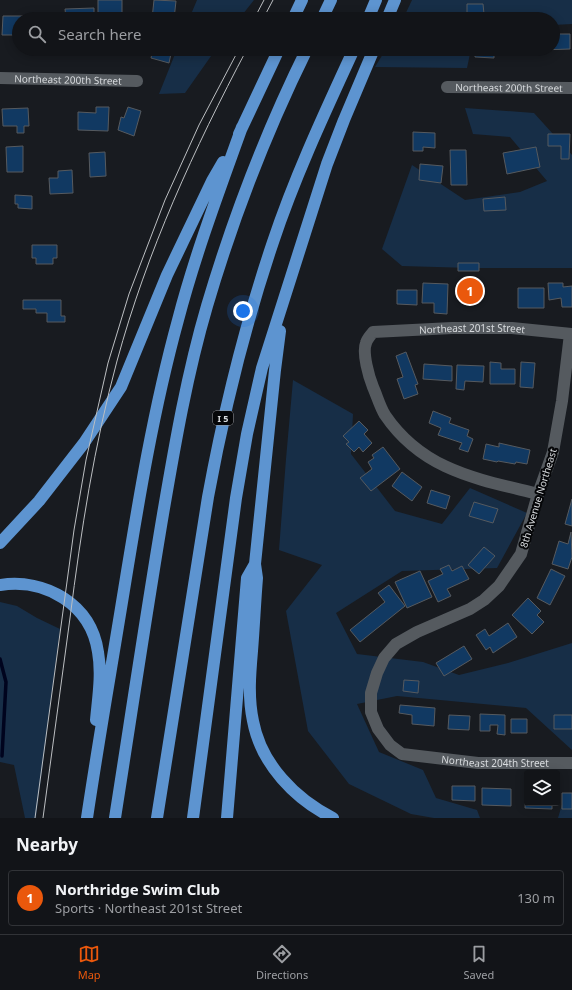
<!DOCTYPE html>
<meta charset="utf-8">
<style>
body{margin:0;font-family:"Noto Sans",sans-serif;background:#1b1d21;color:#f1f3f6}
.controls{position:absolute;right:12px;bottom:12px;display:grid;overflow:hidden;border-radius:4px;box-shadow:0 2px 10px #0003}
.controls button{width:36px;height:36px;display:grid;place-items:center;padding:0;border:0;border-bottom:1px solid #313337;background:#121418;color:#f1f3f6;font:20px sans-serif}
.you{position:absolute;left:243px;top:311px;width:14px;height:14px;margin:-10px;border:3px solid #fff;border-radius:50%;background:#1a73e8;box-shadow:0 0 0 6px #1a73e833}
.badge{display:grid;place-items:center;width:26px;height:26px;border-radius:50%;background:#ea580c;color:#fff;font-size:13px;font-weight:700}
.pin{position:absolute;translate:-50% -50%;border:2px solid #fff;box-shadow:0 1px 4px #0006}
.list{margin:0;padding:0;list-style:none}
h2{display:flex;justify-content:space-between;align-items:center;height:52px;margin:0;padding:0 16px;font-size:17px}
h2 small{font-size:13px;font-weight:400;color:#9c9ea2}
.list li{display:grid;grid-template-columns:26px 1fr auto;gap:12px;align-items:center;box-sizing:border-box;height:56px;margin:0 8px 8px;padding:0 8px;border:1px solid #313337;border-radius:4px}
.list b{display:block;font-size:15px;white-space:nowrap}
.list p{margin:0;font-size:13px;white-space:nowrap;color:#9c9ea2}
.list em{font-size:13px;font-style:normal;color:#9c9ea2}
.icon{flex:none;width:22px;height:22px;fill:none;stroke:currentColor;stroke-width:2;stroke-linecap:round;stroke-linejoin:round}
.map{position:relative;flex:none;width:572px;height:818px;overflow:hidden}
.search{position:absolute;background:#121418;box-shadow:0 2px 10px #0003;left:12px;right:12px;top:12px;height:44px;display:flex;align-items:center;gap:10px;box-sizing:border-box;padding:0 14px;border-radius:22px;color:#9c9ea2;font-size:15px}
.sheet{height:116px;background:#121418}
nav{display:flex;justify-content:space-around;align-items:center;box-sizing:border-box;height:56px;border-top:1px solid #313337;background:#121418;font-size:11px;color:#9c9ea2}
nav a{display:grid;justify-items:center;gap:2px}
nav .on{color:#ea580c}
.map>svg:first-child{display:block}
.green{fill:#172e47}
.water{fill:#00041e}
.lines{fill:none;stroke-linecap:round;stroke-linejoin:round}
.stream{stroke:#00041e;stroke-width:3.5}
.building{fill:#113962;stroke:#565a5f}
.minor{stroke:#555a5f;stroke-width:12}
.motorway{stroke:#5d94d0;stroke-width:12}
.tram{stroke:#bcbfc2;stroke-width:1}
.labels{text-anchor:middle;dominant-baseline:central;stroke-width:4;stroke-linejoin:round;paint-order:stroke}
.shield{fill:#050608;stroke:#989a9d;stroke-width:1}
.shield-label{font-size:9px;font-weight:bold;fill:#d7dadd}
.street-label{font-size:10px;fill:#d7dadd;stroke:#050608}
</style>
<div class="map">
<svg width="572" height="818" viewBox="0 0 572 818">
<rect width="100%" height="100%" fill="#181b20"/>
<path class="green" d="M197,0H254L239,19H189Z
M412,0H572V24L553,25V19H403Z
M177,49H216L185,93L159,94Z
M386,49H471L467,68L375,67Z
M465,108L534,113L572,155V268H471L402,266L382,249L412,165L465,200L520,192L547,181L510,137L473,134Z
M293,380L353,414L351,454L395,511L442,524L470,488L527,513L497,568L402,571L336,613L357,654L423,662L459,675L508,663L572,643V750L526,708L397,696L357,704L379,752L423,770L436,798L477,810L480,818H434L411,814L349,784L308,731L286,611L322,565L279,550L286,459Z
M0,602L17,606L37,618L60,629L36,818H25L14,765L0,762Z
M572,800V818H558L563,801Z"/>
<path class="water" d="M464,277H477L476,305L462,304Z"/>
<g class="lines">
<path class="stream" d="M0,659L6,682L2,756"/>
</g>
<path class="building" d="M98,0H122V15L98,16Z
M154,0L176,1L174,19H152Z
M467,4H483L484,14H467Z
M94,8V19H66L65,9Z
M3,16H31V19H19V35H2Z
M61,16V19H36V17Z
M553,34H570V49L540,50L553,49Z
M153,49H172L169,63L151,58Z
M475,49H494V58L475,57Z
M508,49H537V50H508Z
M96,107H109L108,131L78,130V112L96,113Z
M128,107L141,111L134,136L118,130L121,117L124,118Z
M28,108L29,126H24V133H17V126H3L2,109Z
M413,132L435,133V148L423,147V151H413Z
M548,134H570L569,159H561V146H548Z
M23,146V172H7L6,147Z
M536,147L540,167L507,174L503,153Z
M450,150H466L467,185H451Z
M105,152L106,176L90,177L89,153Z
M420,164L443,166L441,183L419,180Z
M72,170L73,193L50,194L49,178H58V171Z
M15,195L32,196V209L18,208V204H15Z
M505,197L506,210L484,211L483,199Z
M32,245H57V258H53V264H36V258H32Z
M458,263H479V271H458Z
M423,283L448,284L447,314L434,313V303H422Z
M548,283H563V287L572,286V307H562L561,298L549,300Z
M518,288H544V308H518Z
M397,290H417V305L397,304Z
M23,300H61V316H65V322H47V313H36V309H23Z
M406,352L418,384L415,385L418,394L404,399L397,379L403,377L396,356Z
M490,362L501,363V369H515V384H490Z
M521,362L535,363L533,388L520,387Z
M424,364L452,366V381L423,379Z
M457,365L484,366L483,382L465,381L464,390L456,389Z
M433,411L451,418L449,423L469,430L467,436L473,439L468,452L459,449L462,443L438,435L441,428L429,423Z
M359,421L368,430L364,434L372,443L363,452L359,447L354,452L346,444L349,442L343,436Z
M499,443L530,450L527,464L516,462L515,464L498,461L497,462L483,459L486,444L499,447Z
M383,447L400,469L371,491L360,478L372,469L368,462L374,458L372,455Z
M402,472L422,487L412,501L392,486Z
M431,490L450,496L446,509L427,503Z
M572,499V526L565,524Z
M474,502L498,509L493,523L469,516Z
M571,532L572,557L568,569L552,564L559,541L568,544Z
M484,547L495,556L479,574L468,565Z
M449,565L452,571L462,566L469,579L447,589L451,596L438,602L428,581L443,574L440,569Z
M551,569L565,576L550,605L537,598Z
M420,571L432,597L407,608L395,582Z
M389,585L405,606L360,642L350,630L385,602L378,593Z
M528,598L541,611L537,615L544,622L532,634L512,615Z
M508,623L517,637L493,653L490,647L486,650L476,635L485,629L489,636Z
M464,646L472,659L444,676L436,663Z
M404,680L419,681L418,693L403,691Z
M400,705L435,708L434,726L412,724V715L399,713Z
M480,714L505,715V735L497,734L498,725H490V731H480Z
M449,715L470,716L469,730L448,729Z
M554,715H572V729H554Z
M511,719H527V733H511Z
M452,786H475V801L452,800Z
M482,788L511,789V806L482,805Z
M526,788H527V803H552V809L525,808Z
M562,793H572V809H562Z"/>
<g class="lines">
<g class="minor">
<path id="s1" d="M0,78L137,81"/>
<path id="s2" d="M447,87L572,88"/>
<path id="s3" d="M570,334L562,401L553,452L538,494L521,554L499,586L484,600L470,609L417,632L396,644L384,658L377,673L371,693V712L378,729L390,745L402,754L478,763H572"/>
<path id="s4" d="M538,494C478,479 423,471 385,415C380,407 377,396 373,387C369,377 362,353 366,343C367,339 371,335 373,332L452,328H512L572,334"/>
</g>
<path class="motorway" d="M293,19L302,0
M322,19L331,0
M368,19L376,0
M387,19L395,0
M239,134L279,49
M280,331L275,370L255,564L257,578C255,602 254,627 252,651C250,674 248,698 253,721C261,764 295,799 333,818
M0,543L39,501L84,443L121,387L167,275L212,181L223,162
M0,585C45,578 91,604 98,652C102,674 98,698 96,720
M87,818C98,744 111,670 123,596C138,504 153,411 178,320C195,255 219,191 242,127
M115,818C131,716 146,615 163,514C175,444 187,374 207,306C233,218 266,132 307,49
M157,818L208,497C224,410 245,325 273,242C295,176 325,112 354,49
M193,818L236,498L247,434L262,368L327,164L344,120L374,49
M227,818L247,578L255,564"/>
<path class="tram" d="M254,19L264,0
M263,19L273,0
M35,818L74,530L86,460L108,363L129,294L165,200L199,125L239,49
M43,818C52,751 61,685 70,618C81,531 94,446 117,361C147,251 194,149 247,49"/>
</g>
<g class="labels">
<rect class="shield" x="213" y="411" width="20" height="14" rx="3"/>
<g class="shield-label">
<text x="223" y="418">I 5</text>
</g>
<g class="street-label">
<text stroke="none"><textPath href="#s1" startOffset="68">Northeast 200th Street</textPath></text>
<text stroke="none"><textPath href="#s2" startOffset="62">Northeast 200th Street</textPath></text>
<text stroke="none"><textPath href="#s4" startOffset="365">Northeast 201st Street</textPath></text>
<text transform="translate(538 498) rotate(-73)">8th Avenue Northeast</text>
<text stroke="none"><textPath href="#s3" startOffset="606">Northeast 204th Street</textPath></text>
</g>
</g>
</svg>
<div class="controls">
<button><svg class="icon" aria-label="layers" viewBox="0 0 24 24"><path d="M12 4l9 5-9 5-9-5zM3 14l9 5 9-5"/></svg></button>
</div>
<div class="you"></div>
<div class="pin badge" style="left:470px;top:291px">1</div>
<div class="search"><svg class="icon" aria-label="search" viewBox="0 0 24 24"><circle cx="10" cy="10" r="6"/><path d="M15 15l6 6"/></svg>Search here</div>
</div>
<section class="sheet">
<h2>Nearby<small></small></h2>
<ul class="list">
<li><span class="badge">1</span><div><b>Northridge Swim Club</b><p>Sports · Northeast 201st Street</p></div><em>130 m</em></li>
</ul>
</section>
<nav>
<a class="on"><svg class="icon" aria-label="map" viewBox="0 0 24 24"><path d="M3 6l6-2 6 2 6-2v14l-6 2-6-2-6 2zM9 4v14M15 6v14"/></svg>Map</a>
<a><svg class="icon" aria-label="directions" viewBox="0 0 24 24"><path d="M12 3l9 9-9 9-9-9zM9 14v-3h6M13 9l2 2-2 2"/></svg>Directions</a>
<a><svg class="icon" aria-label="saved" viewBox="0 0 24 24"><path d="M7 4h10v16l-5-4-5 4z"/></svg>Saved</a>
</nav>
